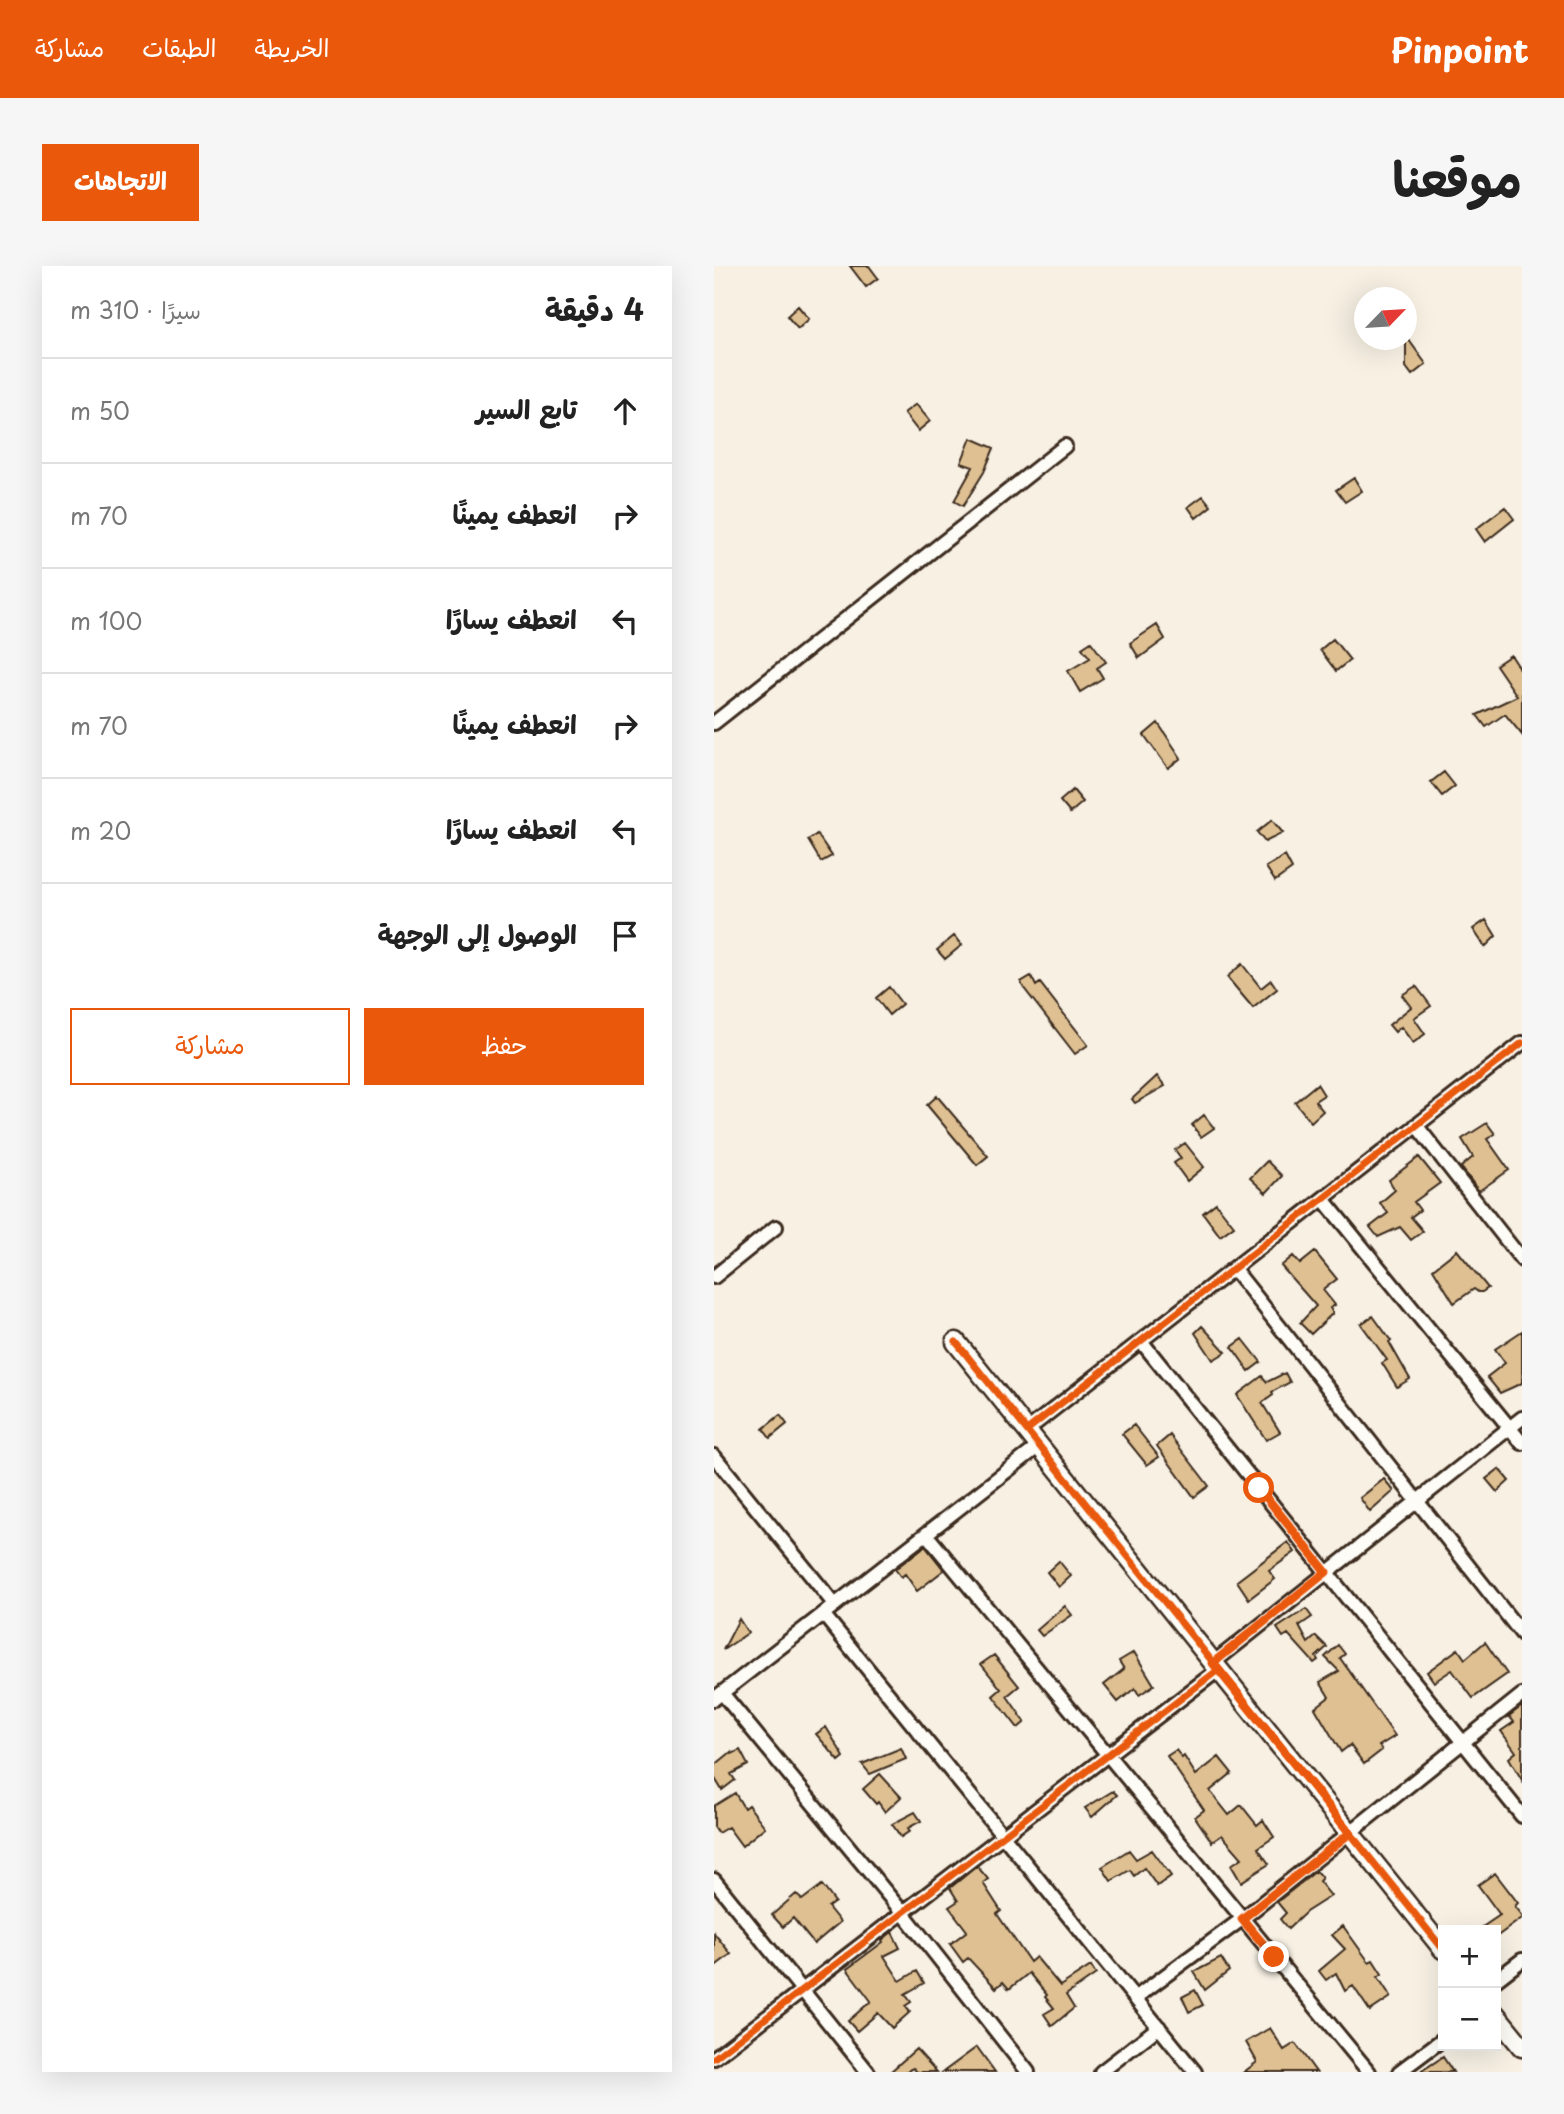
<!DOCTYPE html>
<html lang="ar">
<meta charset="utf-8">
<style>
body{margin:0;font-family:"Playpen Sans","Playpen Sans Arabic",sans-serif;background:#f6f6f6;color:#222;direction:rtl}
.controls{position:absolute;right:21px;bottom:21px;display:grid;overflow:hidden;border-radius:0px;box-shadow:0 7px 28px #0002}
.controls button{width:63px;height:63px;display:grid;place-items:center;padding:0;border:0;border-bottom:2px solid #e0e0e0;background:#fff;color:#222;font:35px sans-serif}
.compass{position:absolute;left:640px;top:21px;width:63px;height:63px;border-radius:50%;background:#fff;box-shadow:0 7px 28px #0002;rotate:65deg}
.stop{position:absolute;width:21px;height:21px;margin:-16px;border:5px solid #ea580c;border-radius:50%;background:#fff}
.stop.end{background:#ea580c;border-color:#fff;box-shadow:0 2px 7px #0008}
.list{margin:0;padding:0;list-style:none}
h2{display:flex;justify-content:space-between;align-items:center;height:91px;margin:0;padding:0 28px;font-size:30px}
h2 small{font-size:23px;font-weight:400;color:#767676}
.list li{display:grid;grid-template-columns:46px 1fr auto;gap:21px;align-items:center;box-sizing:border-box;height:105px;padding:0 28px;border-top:2px solid #e0e0e0}
.list b{display:block;font-size:26px;white-space:nowrap}
.list em{font-size:23px;font-style:normal;color:#767676}
.actions{display:flex;gap:14px;padding:21px 28px}
.actions a{flex:1;padding:16px 0;border:2px solid #ea580c;border-radius:0px;text-align:center;font-size:24px;color:#ea580c}
.actions .main{background:#ea580c;color:#fff}
.icon{flex:none;width:38px;height:38px;fill:none;stroke:currentColor;stroke-width:2;stroke-linecap:round;stroke-linejoin:round}
.map{position:relative;flex:none;width:808px;height:1806px;overflow:hidden;direction:ltr;border-radius:0px}
header{display:flex;align-items:center;gap:42px;box-sizing:border-box;height:98px;padding:0 35px;background:#ea580c;color:#fff}
header strong{font-size:33px}
nav{display:flex;gap:38px;margin-inline-start:auto;font-size:24px}
.intro{display:flex;align-items:center;justify-content:space-between;box-sizing:border-box;height:168px;padding:0 42px}
h1{margin:0;font-size:49px}
.button{padding:18px 32px;border-radius:0px;background:#ea580c;color:#fff;font-size:24px;font-weight:700}
main{display:flex;gap:42px;padding:0 42px}
aside{flex:1;background:#fff;border-radius:0px;box-shadow:0 7px 28px #0002}
.map>svg:first-child{display:block}
.building{fill:#dec092;stroke:#3b2a1e;stroke-width:2}
.lines{fill:none;stroke-linecap:round;stroke-linejoin:round}
.street-casing{stroke:#3b2a1e;stroke-width:18}
.secondary-casing{stroke:#3b2a1e;stroke-width:23}
.street{stroke:#fdfcf7;stroke-width:12}
.secondary{stroke:#fdfcf7;stroke-width:18}
.cycleway-casing{stroke:#fdfcf7;stroke-width:11}
.cycleway{stroke:#e8590c;stroke-width:7}
.route{stroke:#ea580c;stroke-width:9}
</style>
<header>
<strong>Pinpoint</strong>
<nav><a>الخريطة</a><a>الطبقات</a><a>مشاركة</a></nav>
</header>
<div class="intro"><h1>موقعنا</h1><a class="button">الاتجاهات</a></div>
<main>
<div class="map">
<svg width="808" height="1806" viewBox="0 0 808 1806">
<rect width="100%" height="100%" fill="#f7f0e3"/>
<filter id="ink" filterUnits="userSpaceOnUse"><feTurbulence type="fractalNoise" baseFrequency=".0143" numOctaves="2"/><feDisplacementMap in="SourceGraphic" scale="14" xChannelSelector="R" yChannelSelector="G"/><feConvolveMatrix kernelMatrix="1 2 1 2 8 2 1 2 1" color-interpolation-filters="sRGB"/></filter>
<g filter="url(#ink)">
<path class="building" d="M136,0H155L164,12L152,21Z
M84,40L95,53L84,63L73,50Z
M692,70L712,98L698,109L692,101Z
M202,138L216,155L204,165L190,147Z
M257,172L280,182L270,206L249,240L240,235L259,201L247,197Z
M640,212L648,225L631,236L622,224Z
M489,230L497,240L482,252L474,241Z
M791,241L800,253L771,276L762,263Z
M443,359L451,373L425,392L416,377Z
M619,373L636,394L622,405L606,384Z
M377,376L392,396L383,402L389,412L366,426L354,405L376,392L368,382Z
M797,389L808,406V469L791,448L772,461L763,449L803,430L782,399Z
M444,457L467,492L454,502L430,469Z
M730,506L741,520L728,530L717,516Z
M359,524L369,536L356,547L346,535Z
M558,554L569,567L551,576L543,566Z
M103,568L118,590L107,596L94,574Z
M571,590L578,603L561,615L552,601Z
M772,654L782,670L771,681L759,663Z
M240,670L248,679L231,693L223,684Z
M528,698L547,722L557,714L563,723L539,742L513,711Z
M317,710L322,720L326,717L374,779L361,788L309,721L307,716Z
M702,720L717,740L700,752L711,768L699,777L687,761L681,766L675,759L697,741L688,729Z
M175,721L188,738L175,749L162,732Z
M443,810L451,820L421,837L418,833Z
M603,818L610,829L601,835L609,845L597,856L581,836Z
M223,830L274,890L263,899L213,839Z
M490,849L500,862L487,871L478,859Z
M773,857L781,868L773,873L795,904L765,925L747,901L759,891L748,873Z
M471,877L490,901L473,915L460,897L467,892L461,884Z
M705,891L726,917L700,936L706,944L697,951L709,965L697,974L686,961L664,971L656,961L674,947L666,937L681,924L675,914Z
M553,895L568,910L552,927L536,912Z
M502,937L520,960L506,970L489,947Z
M743,984L774,1022L768,1026H764L760,1023L740,1037L719,1003Z
M601,986L623,1013L609,1024L621,1039L616,1042L619,1047L597,1068L586,1057L602,1040L567,1000L579,990L586,998Z
M659,1050L677,1075L675,1076L696,1113L683,1121L668,1097L673,1094L647,1058Z
M488,1060L512,1086L499,1094L481,1067Z
M808,1065V1117L786,1127L773,1111L791,1097L781,1083Z
M529,1073L547,1096L535,1105L518,1081Z
M571,1107L576,1116L558,1126L559,1129L548,1137L566,1166L552,1174L523,1129L548,1110L553,1116Z
M66,1149L73,1158L56,1172L49,1163Z
M420,1159L445,1191L433,1199L408,1168Z
M456,1169L495,1220L480,1231L443,1180Z
M785,1203L795,1215L783,1226L772,1213Z
M670,1213L680,1225L656,1246L646,1232Z
M574,1276L581,1286L555,1305L561,1313L535,1333L523,1315Z
M211,1280L230,1304L203,1325L191,1308L187,1311L181,1303Z
M345,1295L357,1310L345,1321L333,1306Z
M351,1340L358,1349L328,1370L323,1364Z
M592,1343L598,1351L585,1360L594,1377L602,1370L613,1381L602,1391L604,1394L600,1397L574,1368L569,1371L563,1362Z
M25,1353L34,1367L9,1384Z
M771,1376L793,1408L759,1432L738,1404L720,1416L713,1406L744,1383L751,1393Z
M624,1379L631,1388L626,1392L681,1470L665,1480L668,1484L650,1498L636,1479L627,1486L601,1442L615,1431L606,1416L625,1405L611,1391Z
M420,1386L440,1419L425,1429L421,1422L404,1436L390,1419L410,1403L405,1395Z
M280,1389L305,1420L293,1430L311,1456L304,1462L279,1430L287,1423L267,1398Z
M808,1440V1514L795,1492L802,1486L787,1465L800,1456L795,1450Z
M112,1461L130,1491L125,1495L102,1468Z
M187,1482L192,1493L156,1508L148,1498Z
M26,1484L34,1499L17,1508L21,1514L8,1524L0,1511V1500L17,1486L18,1488Z
M462,1484L468,1492L470,1490L482,1509L505,1491L518,1507L496,1525L515,1549L527,1539L543,1559L549,1554L560,1571L544,1582L555,1598L527,1616L517,1599L528,1592L508,1569L498,1576L481,1551L490,1544L453,1490Z
M166,1508L187,1531L171,1546L164,1536L162,1538L149,1523Z
M399,1525L403,1529L378,1551L371,1542Z
M21,1527L30,1542L34,1539L51,1561L28,1580L14,1561L4,1567L0,1561V1540Z
M201,1546L207,1555L194,1562L196,1565L187,1571L178,1558Z
M415,1584L422,1593L438,1584L457,1610L443,1620L430,1602L420,1610L416,1604L397,1615L388,1601Z
M263,1600L274,1613L269,1617L287,1645L283,1648L316,1696L322,1691L346,1720L377,1700L382,1708L352,1729L360,1742L338,1760L330,1748L340,1742L331,1731L333,1729L315,1707L295,1723L289,1716L282,1722L254,1692L249,1696L236,1678L253,1665L235,1641L244,1635L236,1622Z
M602,1605L608,1612L605,1615L617,1630L592,1646L574,1663L566,1653L572,1647L563,1636Z
M781,1607L804,1637L801,1640L808,1649V1652L782,1671V1664H764L786,1649L764,1619Z
M108,1619L121,1636L114,1641L126,1656L100,1678L79,1652L69,1661L58,1649L82,1628L88,1634Z
M629,1660L655,1696L659,1694L668,1708L664,1711L677,1731L656,1745L639,1720L631,1725L622,1707L612,1714L605,1705L631,1683L618,1669Z
M178,1666L186,1682L170,1690L186,1715L203,1705L210,1717L191,1728L197,1736L191,1740L196,1746L178,1762L164,1747L143,1765L134,1755L157,1735L133,1703L169,1676L168,1674Z
M0,1667L17,1688L0,1701Z
M507,1692L515,1705L491,1724L480,1706Z
M481,1724L489,1739L475,1746L468,1731Z
M556,1762L570,1784L581,1777L602,1806H530L543,1796L532,1776Z
M263,1781L281,1806H229Z
M202,1783L223,1806H203L199,1802L191,1806H176Z
M729,1791L739,1806H706Z"/>
<g class="lines">
<defs>
<path id="street" d="M0,457L351,180
M702,859L808,994
M609,933L808,1177
M520,1003L808,1368
M0,1011L62,961
M427,1075L808,1550
M313,1164L808,777
M0,1190L121,1339
M212,1268L655,1806
M109,1348L481,1806
M499,1397L808,1152
M8,1427L189,1647L314,1806
M0,1433L325,1180
M0,1614L154,1806
M782,1714L808,1694
M421,1732L528,1653L808,1429
M0,1792L504,1404
M387,1806L445,1761
M685,1806L729,1773"/>
<path id="secondary" d="M242,1076L729,1683
M782,1749L808,1781"/>
</defs>
<use href="#street" class="street-casing"/>
<use href="#secondary" class="secondary-casing"/>
<use href="#street" class="street"/>
<use href="#secondary" class="secondary"/>
<defs>
<path id="cycleway" d="M242,1076L729,1683
M313,1164L808,777
M0,1792L504,1404"/>
</defs>
<use href="#cycleway" class="cycleway-casing"/>
<use href="#cycleway" class="cycleway"/>
</g>
</g>
<g class="lines" filter="url(#ink)">
<path class="route" d="M545,1222L612,1306L499,1397L636,1567L528,1653L560,1691"/>
</g>
</svg>
<div class="controls">
<button>+</button>
<button>−</button>
</div>
<svg class="compass" viewBox="-18 -18 36 36"><path d="M0-13l5 13h-10z" fill="#e53935"/><path d="M0 13l5-13h-10z" fill="#767676"/></svg>
<div class="stop" style="left:545px;top:1222px"></div>
<div class="stop end" style="left:560px;top:1691px"></div>
</div>
<aside>
<h2>4 دقيقة<small>سيرًا · 310 m</small></h2>
<ul class="list">
<li><svg class="icon" aria-label="ahead" viewBox="0 0 24 24"><path d="M12 20V5M6 11l6-6 6 6"/></svg><div><b>تابع السير</b></div><em>50 m</em></li>
<li><svg class="icon" aria-label="right" viewBox="0 0 24 24"><path d="M7 20v-9h11M14 6l5 5-5 5"/></svg><div><b>انعطف يمينًا</b></div><em>70 m</em></li>
<li><svg class="icon" aria-label="left" viewBox="0 0 24 24"><path d="M17 20v-9H6M10 6l-5 5 5 5"/></svg><div><b>انعطف يسارًا</b></div><em>100 m</em></li>
<li><svg class="icon" aria-label="right" viewBox="0 0 24 24"><path d="M7 20v-9h11M14 6l5 5-5 5"/></svg><div><b>انعطف يمينًا</b></div><em>70 m</em></li>
<li><svg class="icon" aria-label="left" viewBox="0 0 24 24"><path d="M17 20v-9H6M10 6l-5 5 5 5"/></svg><div><b>انعطف يسارًا</b></div><em>20 m</em></li>
<li><svg class="icon" aria-label="arrive" viewBox="0 0 24 24"><path d="M6 21V4h12l-3 4 3 4H6"/></svg><div><b>الوصول إلى الوجهة</b></div></li>
</ul>
<div class="actions"><a class="main">حفظ</a><a>مشاركة</a></div>
</aside>
</main>
